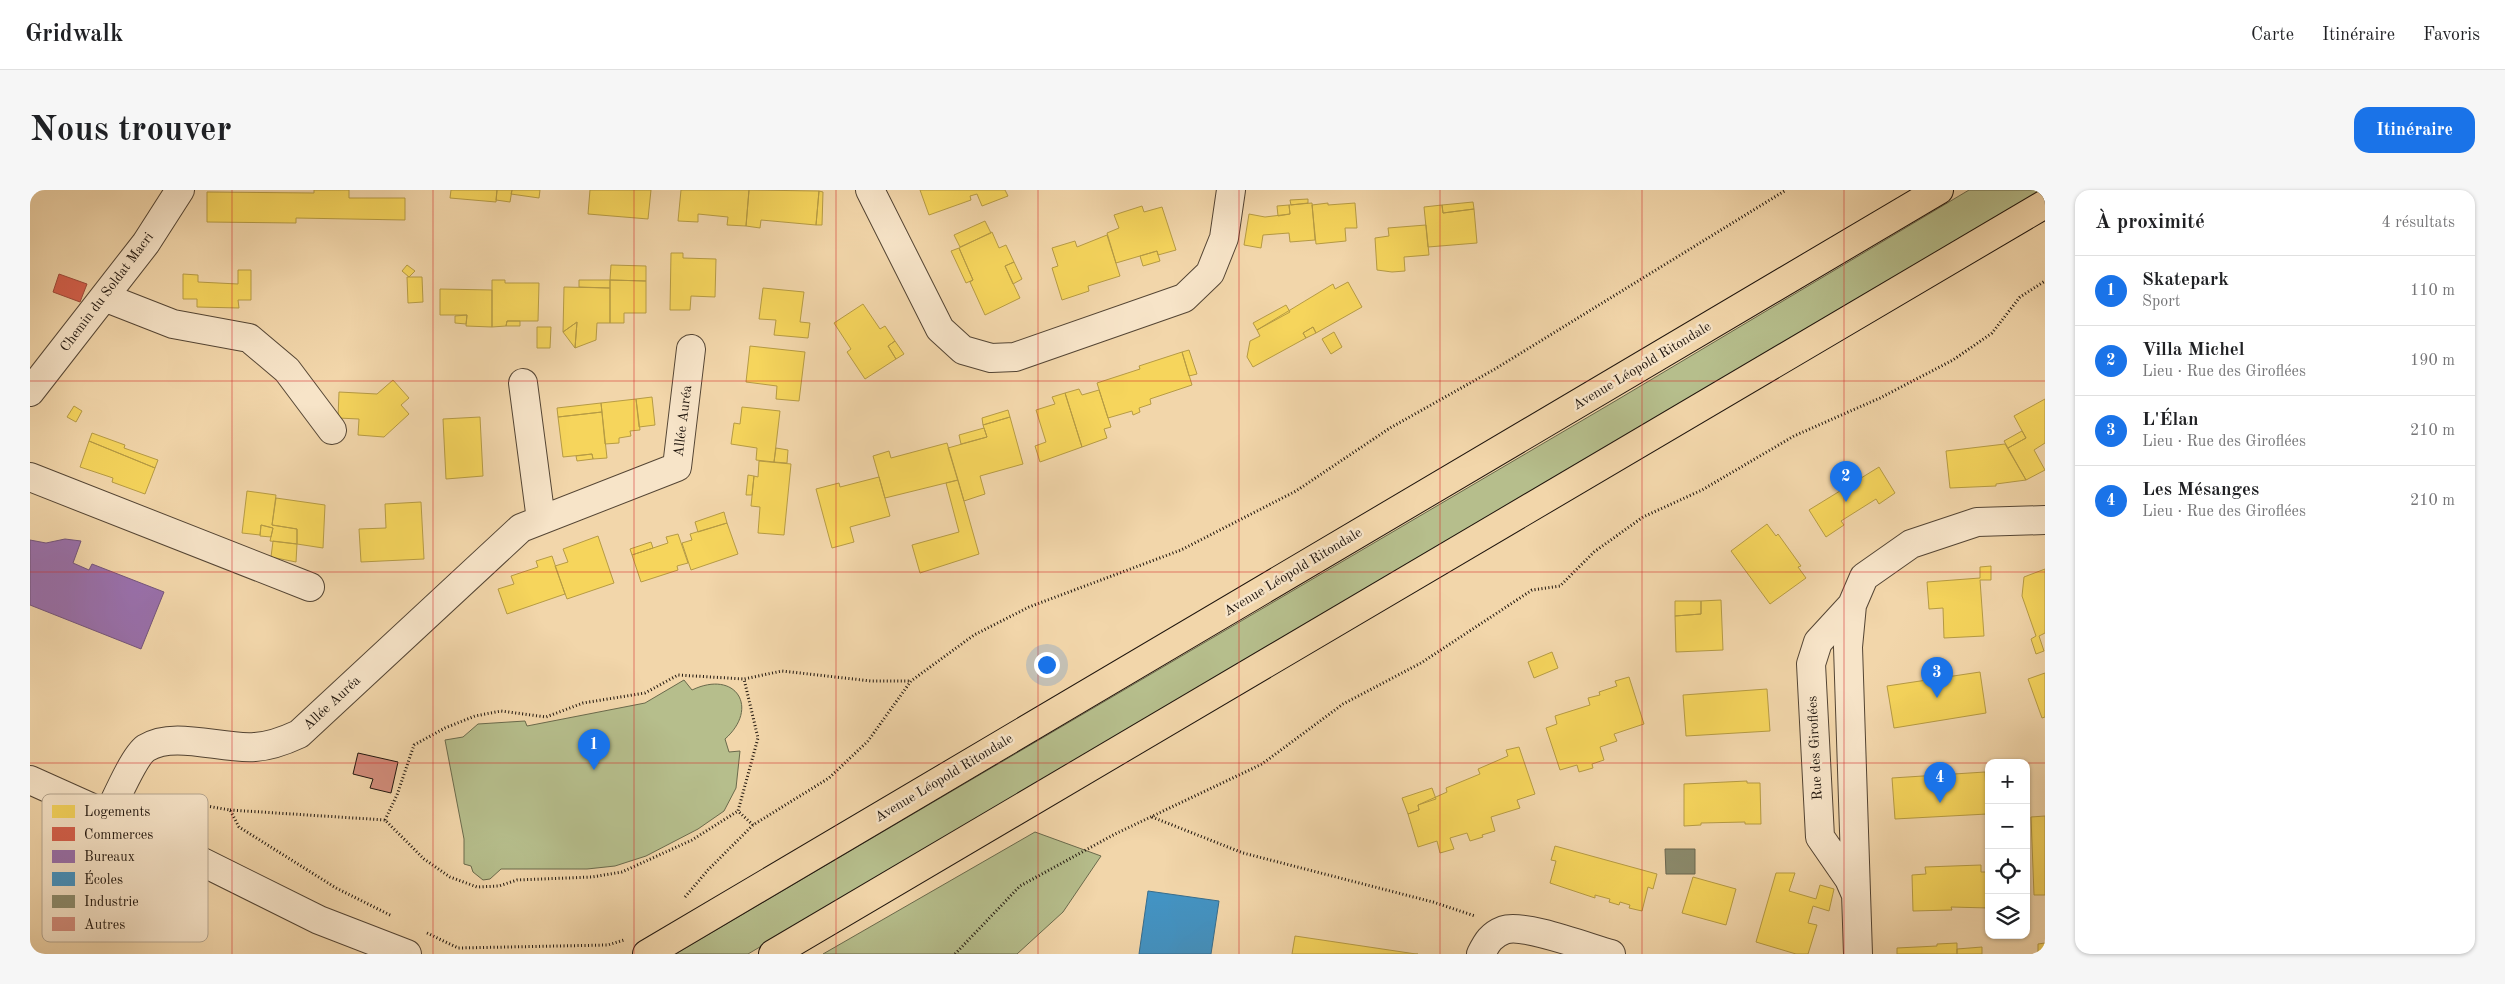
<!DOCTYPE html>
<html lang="fr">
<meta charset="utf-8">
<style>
body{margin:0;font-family:"Old Standard TT",serif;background:#f6f6f6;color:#202124}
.controls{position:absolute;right:15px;bottom:15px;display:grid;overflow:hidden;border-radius:10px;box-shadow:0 1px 4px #0004}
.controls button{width:45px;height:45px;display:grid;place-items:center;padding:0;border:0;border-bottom:1px solid #e0e0e0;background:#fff;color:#202124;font:25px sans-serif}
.you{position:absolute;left:1016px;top:474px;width:18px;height:18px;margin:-12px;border:4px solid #fff;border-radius:50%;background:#1a73e8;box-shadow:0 0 0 8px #1a73e833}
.badge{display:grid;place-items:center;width:32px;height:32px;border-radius:50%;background:#1a73e8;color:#fff;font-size:16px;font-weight:700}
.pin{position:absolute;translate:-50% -41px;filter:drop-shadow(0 1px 2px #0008)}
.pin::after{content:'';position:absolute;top:26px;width:18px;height:15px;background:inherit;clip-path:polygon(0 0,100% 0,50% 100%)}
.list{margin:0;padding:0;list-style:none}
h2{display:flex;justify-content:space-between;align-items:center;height:65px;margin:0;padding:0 20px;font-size:21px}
h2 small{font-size:16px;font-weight:400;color:#757577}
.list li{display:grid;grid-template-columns:32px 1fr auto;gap:15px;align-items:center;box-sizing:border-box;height:70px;padding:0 20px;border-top:1px solid #e0e0e0}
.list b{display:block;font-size:19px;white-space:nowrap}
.list p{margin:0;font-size:16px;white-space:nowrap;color:#757577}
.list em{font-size:16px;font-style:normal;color:#757577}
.icon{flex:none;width:28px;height:28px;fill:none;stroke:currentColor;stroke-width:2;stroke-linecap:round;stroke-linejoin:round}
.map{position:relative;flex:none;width:2015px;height:764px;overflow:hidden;border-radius:15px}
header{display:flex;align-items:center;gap:30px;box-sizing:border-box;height:70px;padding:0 25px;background:#fff;border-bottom:1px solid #e0e0e0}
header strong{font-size:24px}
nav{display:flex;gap:28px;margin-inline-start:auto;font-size:18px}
.intro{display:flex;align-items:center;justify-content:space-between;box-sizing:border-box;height:120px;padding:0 30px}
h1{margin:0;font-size:35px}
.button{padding:12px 22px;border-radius:15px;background:#1a73e8;color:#fff;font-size:18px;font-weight:700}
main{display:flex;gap:30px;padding:0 30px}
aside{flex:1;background:#fff;border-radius:15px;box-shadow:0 1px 4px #0004}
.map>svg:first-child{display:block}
.green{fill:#b6be8c;stroke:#6a6a4c}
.homes{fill:#f6d55c;stroke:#b69b44}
.shops{fill:#d6604d;stroke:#9f4a3a}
.offices{fill:#9970ab;stroke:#74557c}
.schools{fill:#4393c3;stroke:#386d8c}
.industry{fill:#8c8c6e;stroke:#6b6851}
.building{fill:#d28c7b;stroke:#1f150d}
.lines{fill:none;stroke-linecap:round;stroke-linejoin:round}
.minor-casing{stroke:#544534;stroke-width:30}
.highway-casing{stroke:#1f150d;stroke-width:30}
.path{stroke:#1f150d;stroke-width:3;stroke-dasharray:1 2.5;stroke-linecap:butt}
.minor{stroke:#f7e4c8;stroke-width:28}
.highway{stroke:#f2d6aa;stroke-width:28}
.grid{fill:none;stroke:#d62828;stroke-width:1;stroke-opacity:0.55}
.labels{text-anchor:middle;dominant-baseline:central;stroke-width:5;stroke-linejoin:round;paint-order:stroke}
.street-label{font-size:14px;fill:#1f150d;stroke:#f7e4c8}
.key{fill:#f7e4c8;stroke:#b6a690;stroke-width:1}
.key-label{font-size:14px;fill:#1f150d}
</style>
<header>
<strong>Gridwalk</strong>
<nav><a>Carte</a><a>Itinéraire</a><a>Favoris</a></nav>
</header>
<div class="intro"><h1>Nous trouver</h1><a class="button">Itinéraire</a></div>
<main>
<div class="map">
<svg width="2015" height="764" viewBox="0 0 2015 764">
<rect width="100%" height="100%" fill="#f2d6aa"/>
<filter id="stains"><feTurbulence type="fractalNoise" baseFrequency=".004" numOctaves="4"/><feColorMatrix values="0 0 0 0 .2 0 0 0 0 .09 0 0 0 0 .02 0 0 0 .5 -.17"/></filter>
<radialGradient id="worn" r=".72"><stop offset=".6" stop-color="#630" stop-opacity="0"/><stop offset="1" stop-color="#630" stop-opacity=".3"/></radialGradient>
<path class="green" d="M1939,0H2012L718,764H645L1587,210Z
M654,490L662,500C706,479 730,518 695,549L699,562L710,561L706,598L694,621L668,639L616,666L585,676L557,679H471L460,689L453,690L443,682L441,676L434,674V649L415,550L433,547L448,534L495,531L497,536L615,513Z
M1005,642L1071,666L1033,722L987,764H793Z"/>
<path class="homes" d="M284,0H319V8H375V30L266,28V33L177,32V2L284,3Z
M421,0H467L466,12L420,8Z
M467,0H482L480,12L466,10Z
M482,0H510L509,8L481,4Z
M560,0H621L618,29L558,24Z
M651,0H719L716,36L697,35L698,27L668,24V32L648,31Z
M719,0L789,1L786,35L731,30L730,38L716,36Z
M890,0H975L978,6L952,16L947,4L940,6L941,10L899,25Z
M789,1L793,2L792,35H786Z
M1278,9V13L1261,15L1260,10Z
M1443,12L1444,19L1413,23L1412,15Z
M1282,13L1285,50L1260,52L1259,43L1233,45L1231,58L1214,55L1219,24L1235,27L1260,24L1259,15Z
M1298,13V15L1325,13L1327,38H1315L1316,51L1286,54L1282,15Z
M1259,15L1260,24L1248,26L1247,16Z
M1412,15L1413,23L1444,19L1447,53L1398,57L1394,17Z
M1112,16L1114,22L1132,17L1146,60L1128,65L1127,61L1086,73L1077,43L1089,38L1084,25Z
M955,31L961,43L930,57L924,45Z
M1396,35L1399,65L1374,67L1375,81L1362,82L1347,80L1345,48L1359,46L1358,38Z
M962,42L969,58L976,55L984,72L975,76L990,108L955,125L940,92L943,90L929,58Z
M1077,45L1090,86L1058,96L1059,101L1032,110L1022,78L1028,76L1022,58L1045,51L1047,57Z
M929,58L943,90L936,93L921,61Z
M1127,61L1130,71L1113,76L1110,66Z
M641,63H653V68L686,69L685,107L661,106L660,120H640Z
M984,72L992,89L983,94L975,76Z
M377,75L385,81L379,87L372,81Z
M581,75L616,76V91L580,90Z
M208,80H221V110H208L209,118L167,117V109H153V84L168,85V92L208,94Z
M377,87H392L393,112L378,113Z
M462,90H475V93H509L508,131H477L476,136L462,137Z
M549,90H580V98L549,97Z
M580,90L616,91V123H594V133H580Z
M1318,92L1332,117L1286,143L1283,137L1273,143L1276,148L1223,177L1217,167L1220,151L1230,146L1227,140L1303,94L1305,99Z
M534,97L580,98V133H567L566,150L545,158L547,132L533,142Z
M733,98L774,102L770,132L780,133L778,148L744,145L746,130L729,129Z
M410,99L462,100V137L436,136L437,125H410Z
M833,114L850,139L855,136L865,151L858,156L866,169L835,189L817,162L821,159L804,133Z
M1256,115L1260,122L1227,140L1223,133Z
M437,125L436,134L425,133V126Z
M477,131H490V136H476Z
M547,132L545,158L533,142Z
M507,137H521L520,158H507Z
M1283,137L1286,143L1276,148L1273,143Z
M1304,142L1312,157L1301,164L1292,149Z
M865,151L874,164L866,169L858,156Z
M720,156L775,162L769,211L746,209L747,196L716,192Z
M1159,160L1167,184L1159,186L1152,162Z
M1152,162L1162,195L1120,209L1121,214L1109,218L1110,222L1103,225L1102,221L1078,228L1067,193L1110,179L1109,176Z
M363,190L379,208L371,215L379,224L354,247L328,245L329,229L308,228L309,202L347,204Z
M1049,199L1052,205L1069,200L1081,237L1074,239L1077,248L1052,257L1035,203Z
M1035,203L1052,257L1010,272L1005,256L1016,252L1006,220L1025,214L1022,207Z
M622,207L625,235L609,237L606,209Z
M606,209L610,240L600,241L601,246L589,248V253L575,254L571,213Z
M2015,209V253L2004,260L2015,280L1996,290L1978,258L1996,248L1984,226Z
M571,213L572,222L528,227L527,218Z
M44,216L52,221L46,232L37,227Z
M712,217L750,221L744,272L726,270L727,258L701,254L704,233L710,234Z
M978,220L980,227L953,235L952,228Z
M572,222L577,268L563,269L562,264L533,267L528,227Z
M450,227L453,286L416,289L413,229Z
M980,227L993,274L950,286L955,304L934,311L918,258L957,247L953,235Z
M954,238L957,247L931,254L929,245Z
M1992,241L1996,248L1978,258L1974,251Z
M62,243L95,255L94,258L128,270L125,278L59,251Z
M59,251L125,278L115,304L82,292L83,288L50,277Z
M917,253L928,290L855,308L843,266L859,261L861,268Z
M1975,254L1996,290L1966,294V296L1920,298L1916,261Z
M746,258L758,260L757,273L744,272Z
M562,264L563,269L547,271L546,266Z
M729,271L761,274L754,345L728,343L730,317L721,316L724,286L728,287Z
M1849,277L1865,303L1849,314L1846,309L1811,331L1814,335L1796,347L1779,320Z
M718,285L724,286L722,305H716Z
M849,287L860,326L820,337L824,352L802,358L786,299L809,293L810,297Z
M928,290L949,364L890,383L882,355L929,342L916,293Z
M217,301L246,305L242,335L267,339V354L240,351L243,338L231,335L230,345L212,343Z
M246,308L295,315L293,358L267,354V339L242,335Z
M391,312L394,369L331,372L329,339L356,338L355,314Z
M694,322L697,333L668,342L665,332Z
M697,333L708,364L661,380L652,353L662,350L660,344Z
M1737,334L1746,346L1748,344L1771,376L1768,377L1776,388L1740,414L1701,361Z
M231,335L243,338L241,347L230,346Z
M648,344L658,373L647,376L648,380L611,392L602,365L638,353L636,347Z
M568,346L584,393L537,409L525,376L538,372L533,359Z
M243,351L267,354L266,372L241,367Z
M621,352L623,358L602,365L600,359Z
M522,366L535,404L477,424L468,399L484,394L481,386L508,377L506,371Z
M1961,376V390H1950L1954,446L1914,448L1913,418L1899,419L1897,392L1950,388V377Z
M2015,379V443L2009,446L2014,461L2006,464L2001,449L2006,446L1992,406L1994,387Z
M1691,410L1693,460L1646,462L1645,426L1671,424V411Z
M1645,411H1671V424L1645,426Z
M1522,462L1528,478L1504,488L1498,472Z
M1950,482L1956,523L1864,538L1857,496Z
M2015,483V527L2012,528L1998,489Z
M1599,487L1614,534L1584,544L1587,551L1570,557L1574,570L1562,574L1563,578L1549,582L1547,575L1530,580L1516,538L1527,534L1525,526L1560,515L1558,508L1570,505L1569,502L1587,496L1585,491Z
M1737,499L1740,541L1656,546L1653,505Z
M1489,557L1505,604L1487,610L1490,618L1461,627L1465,641L1452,645L1453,647L1440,651L1437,643L1420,648L1424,659L1410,663L1407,651L1388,657L1378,624L1389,620L1388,615L1417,602L1416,598L1450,584L1448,579L1478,566L1476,560Z
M1955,582L1957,624L1865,629L1862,588Z
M1717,591V593H1730L1731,634H1715V632L1671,633V635L1654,636V594Z
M1402,598L1406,609L1388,615L1389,620L1378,624L1372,608Z
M2015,626V705H2004L2001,627Z
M1525,656L1627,684L1623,699L1618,697L1612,721L1599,718L1600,715L1590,712L1589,715L1579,712L1580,709L1565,705V708L1520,693L1526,671L1521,670Z
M1951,675V682H1959V718L1921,717L1922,720L1883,721L1882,685L1896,684L1895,677Z
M1746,683H1765L1759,701L1786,709L1790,695L1804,699L1799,721L1783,716L1778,733L1787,735L1778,764H1766L1726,752Z
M1663,687L1706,699L1696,735L1652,723Z
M1265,746L1386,764H1388H1262Z
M1927,753V764H1867V758L1907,756V754Z
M2015,753V764H2008V754Z
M1952,757V764H1927V759Z"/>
<path class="shops" d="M29,84L57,94L50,112L23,102Z"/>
<path class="offices" d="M35,349L51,351L43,373L59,380L62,374L134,402L111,459L0,415V350L16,353Z"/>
<path class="schools" d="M1118,701L1189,711L1181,764H1109Z"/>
<path class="industry" d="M1635,659H1665V684H1636Z"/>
<path class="building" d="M328,563L368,572L361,603L340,598L343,589L323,584Z"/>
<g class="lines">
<defs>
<path id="minor" d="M840,0L910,139L933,160L961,168L985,167L1154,108L1180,83L1194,48L1201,0
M74,107L143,134L219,148L257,180L302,240
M493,193L511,330
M0,202L116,53L150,0
M0,287L280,397
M1822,415L1818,457L1828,764
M0,590L78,625L289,730L377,764
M78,625C85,611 104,566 116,558C144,540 193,560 225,557C241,556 254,551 269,544L491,338L647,277L661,159
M1826,705L1819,689L1790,647L1781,474L1788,452L1822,415L1834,387L1881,354L1947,332L2015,330
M1451,764C1457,752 1461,745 1474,740C1493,733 1559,758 1581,764"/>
<path id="highway" d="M617,764L1909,0
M743,764L2015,14"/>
</defs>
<use href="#minor" class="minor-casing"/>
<use href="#highway" class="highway-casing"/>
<path class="path" d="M118,606L200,620L209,637L306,698L362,726
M200,620L355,630L394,669L420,687L447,697L469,696L487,690L562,687L592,682L662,650L708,621
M1122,627L1213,663L1403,712L1445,726
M355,630L367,605L384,555L415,538L445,526L471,521L516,527L553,513L615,503L648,485L714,489
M723,635L708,621L728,548L714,489L752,481L841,491H880
M655,707L678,680L723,635L799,588L838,551L881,491L944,445L999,417L1151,360L1266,301L1360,238L1465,179L1756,0
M397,743L428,758L578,755L594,750
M925,764L990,696L1085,644L1232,574L1313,514L1391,473L1502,400L1530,396L1564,362L1613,327L1672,300L1764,246L1850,208L1923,170L1962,143L1990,107L2015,91"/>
<use href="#minor" class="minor"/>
<use href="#highway" class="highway"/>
</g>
<path class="grid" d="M202,0V764M403,0V764M604,0V764M806,0V764M1008,0V764M1209,0V764M1410,0V764M1612,0V764M1814,0V764M0,191H2015M0,382H2015M0,573H1959M1996,573H2015"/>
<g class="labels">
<g class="street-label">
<text transform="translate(77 102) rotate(-53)">Chemin du Soldat Macri</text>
<text transform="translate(1612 176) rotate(-31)">Avenue Léopold Ritondale</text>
<text transform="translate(653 231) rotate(-83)">Allée Auréa</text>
<text transform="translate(1263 382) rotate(-31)">Avenue Léopold Ritondale</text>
<text transform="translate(302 513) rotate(-43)">Allée Auréa</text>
<text transform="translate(1785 558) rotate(-93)">Rue des Giroflées</text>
<text transform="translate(914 588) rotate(-31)">Avenue Léopold Ritondale</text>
</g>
</g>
<rect x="12" y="604" width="166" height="148" rx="8" class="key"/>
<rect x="22" y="615" width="23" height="13" fill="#f6d55c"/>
<rect x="22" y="637" width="23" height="14" fill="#d6604d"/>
<rect x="22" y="660" width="23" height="13" fill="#9970ab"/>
<rect x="22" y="682" width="23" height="14" fill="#4393c3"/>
<rect x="22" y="705" width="23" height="13" fill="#8c8c6e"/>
<rect x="22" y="727" width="23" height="14" fill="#d28c7b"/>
<g class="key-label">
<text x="54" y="626">Logements</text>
<text x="54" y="649">Commerces</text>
<text x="54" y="671">Bureaux</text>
<text x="54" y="694">Écoles</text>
<text x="54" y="716">Industrie</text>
<text x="54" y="739">Autres</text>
</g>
<rect width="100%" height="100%" filter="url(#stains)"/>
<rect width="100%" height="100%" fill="url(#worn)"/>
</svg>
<div class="controls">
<button>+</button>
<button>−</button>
<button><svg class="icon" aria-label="locate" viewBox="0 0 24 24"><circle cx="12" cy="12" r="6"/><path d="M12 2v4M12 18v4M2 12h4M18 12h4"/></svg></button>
<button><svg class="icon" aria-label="layers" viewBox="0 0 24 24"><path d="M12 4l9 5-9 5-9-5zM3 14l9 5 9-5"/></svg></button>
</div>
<div class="you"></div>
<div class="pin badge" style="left:564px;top:580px">1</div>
<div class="pin badge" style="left:1816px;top:312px">2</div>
<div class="pin badge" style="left:1907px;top:508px">3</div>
<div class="pin badge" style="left:1910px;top:613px">4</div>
</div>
<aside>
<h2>À proximité<small>4 résultats</small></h2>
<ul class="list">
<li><span class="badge">1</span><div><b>Skatepark</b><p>Sport</p></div><em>110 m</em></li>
<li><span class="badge">2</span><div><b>Villa Michel</b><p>Lieu · Rue des Giroflées</p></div><em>190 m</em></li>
<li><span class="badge">3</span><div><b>L'Élan</b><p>Lieu · Rue des Giroflées</p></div><em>210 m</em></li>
<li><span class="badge">4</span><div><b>Les Mésanges</b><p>Lieu · Rue des Giroflées</p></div><em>210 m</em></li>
</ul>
</aside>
</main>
